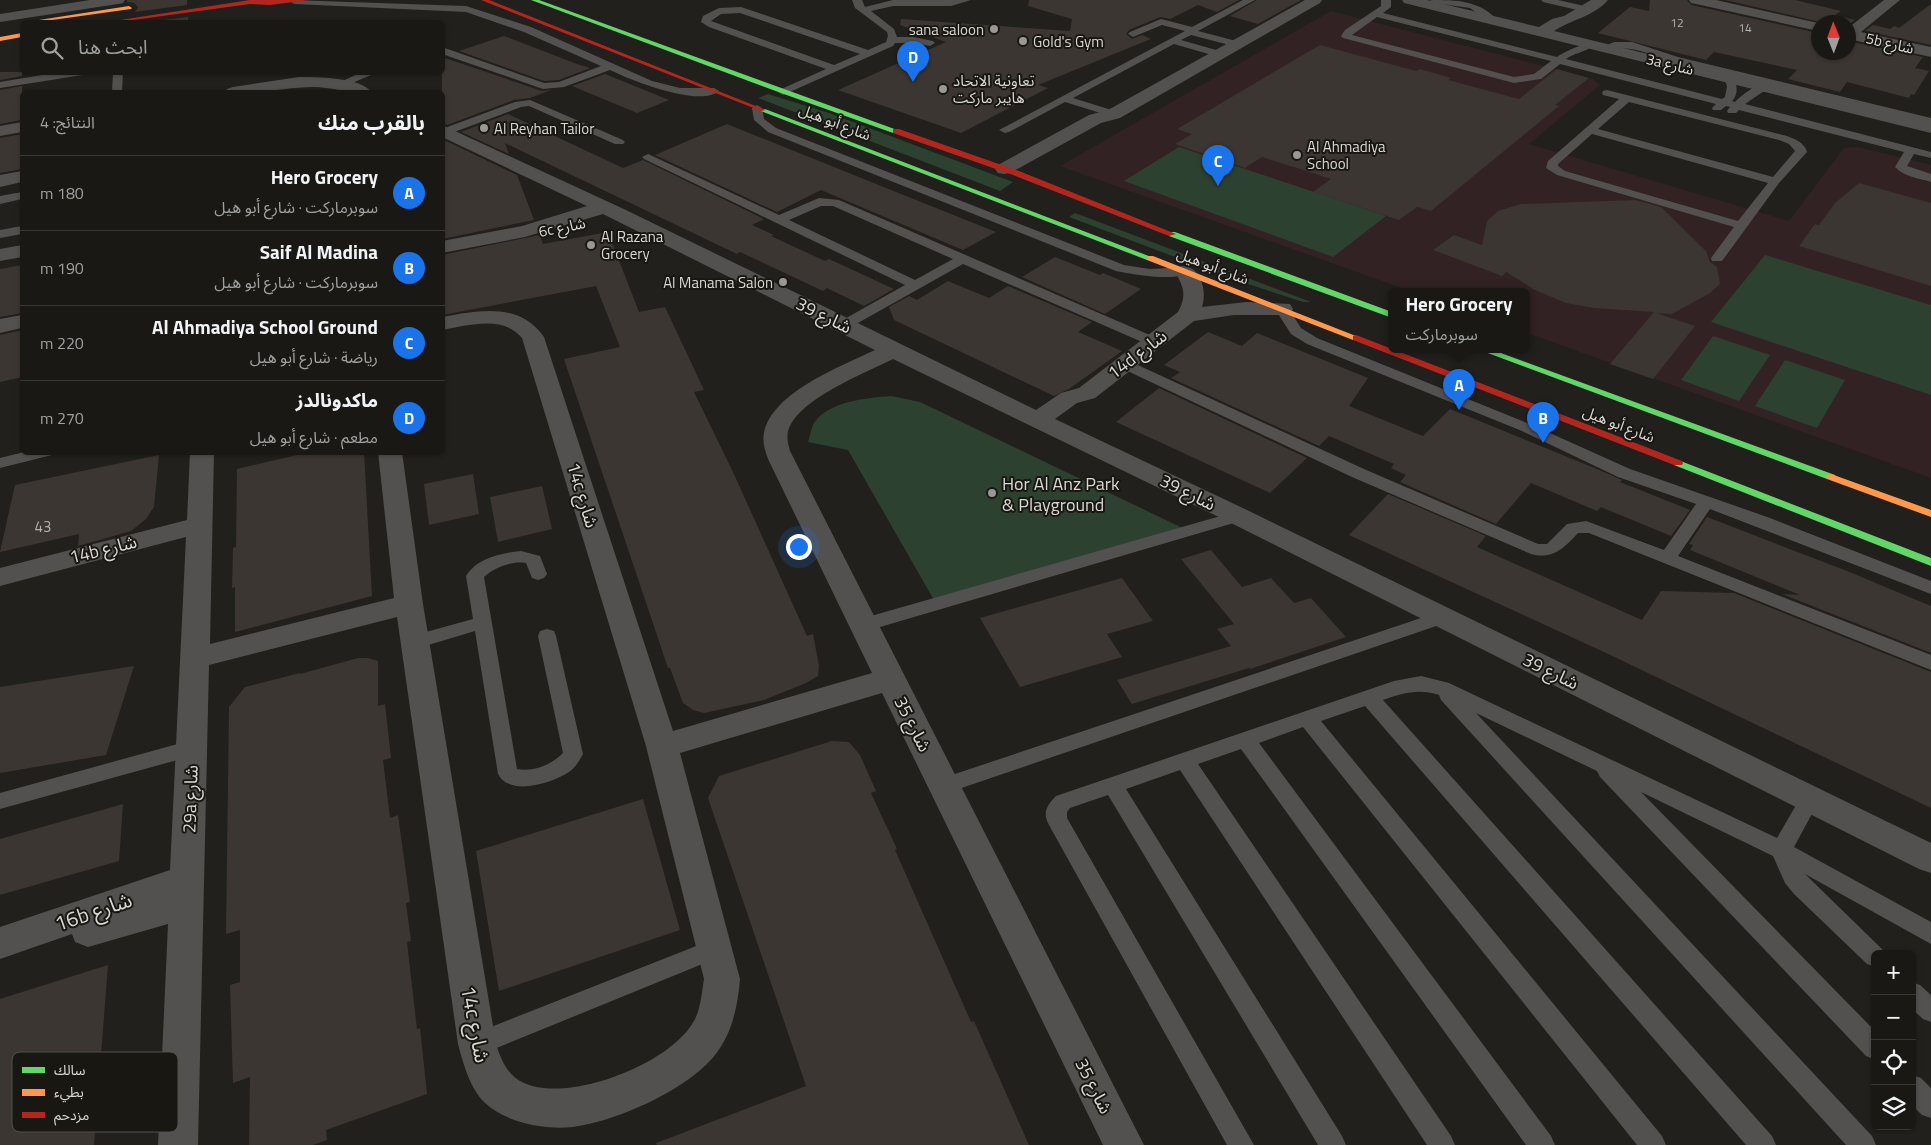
<!DOCTYPE html>
<html lang="ar">
<meta charset="utf-8">
<style>
body{margin:0;font-family:"Titillium Web","Noto Sans Arabic",sans-serif;background:#262522;color:#f1f3f6;direction:rtl}
.controls{position:absolute;right:15px;bottom:15px;display:grid;overflow:hidden;border-radius:8px;box-shadow:0 1px 4px #0004}
.controls button{width:45px;height:45px;display:grid;place-items:center;padding:0;border:0;border-bottom:1px solid #373734;background:#191815;color:#f1f3f6;font:25px sans-serif}
.compass{position:absolute;left:1811px;top:15px;width:45px;height:45px;border-radius:50%;background:#191815;box-shadow:0 1px 4px #0004;rotate:359deg}
.you{position:absolute;left:798px;top:546px;width:18px;height:18px;margin:-12px;border:4px solid #fff;border-radius:50%;background:#1a73e8;box-shadow:0 0 0 8px #1a73e833}
.badge{display:grid;place-items:center;width:32px;height:32px;border-radius:50%;background:#1a73e8;color:#fff;font-size:16px;font-weight:700}
.pin{position:absolute;translate:-50% -41px;filter:drop-shadow(0 1px 2px #0008)}
.pin::after{content:'';position:absolute;top:26px;width:18px;height:15px;background:inherit;clip-path:polygon(0 0,100% 0,50% 100%)}
.popup{position:absolute;left:1388px;top:288px;width:142px;height:65px;box-sizing:border-box;display:grid;place-content:center;border-radius:8px;background:#191815;filter:drop-shadow(0 1px 4px #0005);font-size:16px;white-space:nowrap;color:#9fa0a0}
.popup b{font-size:19px;color:#f1f3f6}
.popup::after{content:'';position:absolute;left:50%;top:100%;margin-left:-10px;border:10px solid transparent;border-top-color:#191815}
.list{margin:0;padding:0;list-style:none}
h2{display:flex;justify-content:space-between;align-items:center;height:65px;margin:0;padding:0 20px;font-size:21px}
h2 small{font-size:16px;font-weight:400;color:#9fa0a0}
.list li{display:grid;grid-template-columns:32px 1fr auto;gap:15px;align-items:center;box-sizing:border-box;height:75px;padding:0 20px;border-top:1px solid #373734}
.list b{display:block;font-size:19px;white-space:nowrap}
.list p{margin:0;font-size:16px;white-space:nowrap;color:#9fa0a0}
.list em{font-size:16px;font-style:normal;color:#9fa0a0}
.icon{flex:none;width:28px;height:28px;fill:none;stroke:currentColor;stroke-width:2;stroke-linecap:round;stroke-linejoin:round}
.map{position:relative;flex:none;width:1931px;height:1145px;overflow:hidden;direction:ltr}
.search{position:absolute;background:#191815;box-shadow:0 1px 4px #0004;left:20px;top:20px;width:425px;height:55px;display:flex;align-items:center;gap:12px;box-sizing:border-box;padding:0 18px;border-radius:8px;color:#9fa0a0;font-size:19px}
.panel{position:absolute;background:#191815;box-shadow:0 1px 4px #0004;left:20px;top:90px;width:425px;height:365px;border-radius:8px;direction:rtl}
.map>svg:first-child{display:block}
.education{fill:#322223}
.green{fill:#2d4131}
.building{fill:#3b3631}
.lines{fill:none;stroke-linecap:round;stroke-linejoin:round}
.lane{fill:#535050;fill-rule:evenodd}
.street{fill:#535050;fill-rule:evenodd}
.fast{fill:#63d668;fill-rule:evenodd}
.slow{fill:#ff974d;fill-rule:evenodd}
.jam{fill:#b3261e;fill-rule:evenodd}
.poi-dot{fill:#999894;stroke:#191712;stroke-width:2}
.labels{text-anchor:middle;dominant-baseline:central;stroke-width:4;stroke-linejoin:round;paint-order:stroke}
.far-number-label{font-size:12px;fill:#b2b0ab}
.far-poi-label{font-size:15px;fill:#d9d8d4;stroke:#191712;text-anchor:start}
.far-street-label{font-size:15px;fill:#d9d8d4;stroke:#191712}
.number-label{font-size:15px;fill:#b2b0ab}
.street-label{font-size:18px;fill:#d9d8d4;stroke:#191712}
.poi-label{font-size:18px;fill:#d9d8d4;stroke:#191712;text-anchor:start}
.near-street-label{font-size:21px;fill:#d9d8d4;stroke:#191712}
.key{fill:#191712;stroke:#53514c;stroke-width:1}
.key-label{font-size:14px;fill:#d9d8d4}
</style>
<div class="map">
<svg width="1931" height="1145" viewBox="0 0 1931 1145">
<rect width="100%" height="100%" fill="#21201c"/>
<path class="education" d="M1331,11L1593,79L1600,85L1529,144L1789,221L1844,148L1858,147L1931,165V478L1527,333L1526,291H1410L1060,166Z"/>
<path class="green" d="M768,94L829,113L1013,182L1000,191L758,98Z
M1179,147L1386,216L1333,257L1124,181Z
M1075,213L1311,302H1303L1236,280L1069,217Z
M1765,255L1931,305V395L1711,322Z
M1713,336L1770,355L1739,401L1681,380Z
M1785,360L1845,380L1817,428L1755,406Z
M891,396L920,402L1195,534L938,607L848,450L808,442C810,437 811,428 814,423C829,401 867,398 891,396Z"/>
<path class="building" d="M127,0H187V5L135,12L138,7L134,3L127,2Z
M1029,0H1239L1217,12L1198,5L1170,19L1160,17L1129,30L1126,34L1132,39L1142,35L1151,39L1038,85L1048,88L961,133L838,90L946,42L900,25L901,19L1070,31L1072,19L1028,6Z
M1257,0H1301L1258,24L1230,16Z
M1650,0H1687L1691,5L1818,33V52H1848V41L1923,57L1915,68L1929,71L1914,95L1911,94L1909,98L1847,82L1840,92L1788,79L1797,70L1714,52L1706,60L1598,33L1630,7L1649,11Z
M1725,0H1795L1841,11L1835,15L1855,20L1848,25V22H1820Z
M1931,4V45L1865,31L1873,25L1890,29L1894,26L1899,28Z
M188,17V22H147Z
M504,36L577,64L590,68L559,80L544,81L459,51Z
M1320,45L1416,71L1420,69L1451,78L1448,80L1519,99L1557,69L1589,78L1555,105L1559,106L1431,211L1417,207L1399,220L1313,192L1331,179L1262,157L1245,168L1175,144L1192,134L1177,129Z
M442,57L542,91L551,90L530,98L514,100L447,125L442,123Z
M0,72H22V76L0,80Z
M605,74L669,100L637,113L572,86Z
M22,86V120L0,124V90Z
M508,114L623,168L643,160L764,219L752,225L774,235L771,236L825,261L829,259L894,289L864,306L827,288L823,291L740,252L737,254L505,143L509,154L461,132Z
M727,124L896,192L996,232L963,250L821,190L777,212L655,155Z
M22,134V169L0,173V138Z
M442,139L517,175L534,220L442,239Z
M1859,183L1931,203V286L1799,246L1815,224L1819,225L1835,203Z
M1635,200L1661,207L1706,251L1710,262L1717,267L1720,284L1710,293L1672,314L1656,313L1695,326L1653,379L1610,364L1654,312L1594,308L1566,303L1533,289L1506,272L1502,276L1433,250L1454,235L1482,245L1487,221L1498,211L1521,204Z
M608,232L639,312L665,307L704,390L694,392L733,472L807,636L813,634L819,666L818,676L806,683L764,700L704,713L693,710L683,703L670,668H668L564,359L620,347L596,286L442,315V255L540,235L543,244Z
M1055,257L1100,275L1103,273L1141,289L1105,314L1022,277Z
M22,265V313L0,317V269Z
M948,281L989,298L1008,286L1092,322L1078,332L1122,351L1069,389L1054,396L894,320L889,307L909,296L917,300Z
M22,330V377L0,382V335Z
M1208,332L1242,346L1257,333L1368,378L1349,406L1423,436L1450,409L1597,469L1622,480L1620,482L1690,510L1671,536L1601,507L1597,511L1531,483L1496,524L1400,482L1406,475L1391,468L1394,464L1329,436L1319,446L1171,378L1180,372L1164,365Z
M1159,388L1307,458L1270,493L1116,422Z
M310,452H364L372,596L235,632V587L232,588L233,548L236,547L237,469Z
M159,455L154,507L146,519L131,531L78,546L79,534L0,552L15,485Z
M473,474L479,514L429,525L424,484Z
M542,486L552,529L498,542L490,497Z
M1388,494L1486,536L1477,547L1642,620L1661,591L1734,593L1931,672V808L1606,653L1349,535Z
M1707,517L1847,571L1931,606V653L1782,594L1800,595L1690,550L1693,545L1689,544Z
M1211,550L1242,587L1271,578L1294,603L1311,598L1346,637L1250,669L1249,668L1132,704L1117,680L1231,646L1217,629L1234,624L1181,559Z
M1122,578L1153,621L1107,634L1122,657L1020,687L980,618Z
M358,658H367L378,661V706L385,704L391,758L383,760L390,818L398,815L410,902L406,903L411,941L407,942L417,1029L420,1028L427,1094L326,1130L327,1140L313,1145H249L250,1077L233,1083L230,985L240,982V930L226,934L229,707L245,687L300,673V674Z
M134,666L106,755L0,773V687Z
M832,741L849,742L860,755L876,791L871,793L897,849L895,850L971,1022L974,1021L1029,1145H657L656,1143L806,1086L708,798L719,776Z
M643,799L680,930L499,991L476,851Z
M123,804L119,861L0,895V839Z
M108,965L94,1145H0V999Z"/>
<g class="lines">
<path class="lane" d="M291,0L466,6L531,27L652,81L680,88H714L719,91C700,108 630,80 610,70L564,87L543,89L442,54V47L544,83L559,82L601,66L524,32L466,12L295,4L292,3Z
M852,0H862L865,7L893,0H971L951,6H893L871,11L894,29L897,37H913L933,41L935,43L930,46L913,43H895L893,46L783,95L778,92L779,90L826,69L709,27L701,22L703,16L719,8L741,7L868,50L886,42L888,36L887,32L855,8ZM740,13L860,54L834,65L711,21L721,14Z
M1243,0H1255L1198,31L1240,42V46L1237,47L1191,35L1181,40L1223,52L1224,54L1219,57L1174,44L1073,98L1118,112L1119,114L1118,116H1110L1065,102L1009,132L1005,133L999,130L1185,31L1162,25L1133,37L1128,34L1130,32L1161,19L1192,27Z
M1381,0H1391V7L1383,13L1557,57C1562,53 1588,41 1593,42V46C1583,53 1574,53 1566,59L1722,99L1725,97L1727,86L1724,78L1729,75C1710,70 1691,67 1672,61C1646,54 1633,44 1605,51L1600,48L1614,42H1632L1678,57L1931,118V124L1733,76C1737,84 1739,94 1732,101L1735,102C1742,95 1756,83 1767,85L1768,87L1767,89L1745,104L1931,152V158L1914,154L1907,166L1931,174V182C1919,178 1904,177 1895,167L1904,152L1739,110L1736,113H1728L1727,111L1730,107L1726,106L1721,110H1713L1712,108L1716,104L1560,64L1541,79L1514,83L1343,38L1341,36L1345,30L1381,6ZM1377,17L1551,61L1534,74L1514,77L1352,35Z
M1430,0C1456,0 1480,0 1498,21L1496,23H1490L1470,8L1435,3Z
M1541,0H1558L1589,7L1591,9L1586,12L1543,2Z
M60,72H88L83,75L0,88V82Z
M113,72H123L122,92H112Z
M362,72H378L345,86H337L336,84Z
M1607,90L1787,136C1795,139 1805,143 1807,152L1779,183L1722,261H1712L1711,258L1734,227L1557,175L1546,168L1548,161L1619,99L1603,95L1602,93L1603,91ZM1629,102L1779,140L1789,144L1795,151L1773,177L1598,129ZM1592,134L1768,183L1738,221L1565,171L1558,166V164Z
M530,100L623,140L625,142L623,144H615L529,106L521,107L449,134L442,135V129L515,102Z
M757,105L762,108L764,119L776,128L1124,265L1150,269L1184,267L1191,271C1180,283 1131,274 1116,271L768,132L754,120L752,108Z
M648,154L779,215L819,198L839,200L1159,339L1161,342L1159,345H1149L963,264L849,328H839L837,325L839,322L905,285L644,159L642,157ZM821,206H833L953,259L915,280L789,220Z
M22,192V199L0,204V196Z
M22,226V234L0,238V230Z
M1282,305L1287,306L1301,328L1317,338L1532,425L1630,469L1770,518L1931,581V594L1710,509L1678,556L1931,655V670L1589,533H1578C1564,548 1553,560 1531,554L1352,477L1119,367L1117,364L1119,361H1129L1364,469L1538,544H1547L1567,524L1586,521L1664,550L1696,504L1618,477L1522,431L1307,344L1291,334L1275,309Z
M24,452H54L52,455L0,468V458Z
M1238,511L1244,512L1246,516L1244,520L863,632L857,630L854,625L857,620Z
M521,551L540,556L547,574L544,578L538,580L532,578L526,563C511,561 495,567 484,577L517,769C534,772 551,765 563,753L538,636L540,631L547,629L554,631L556,636L583,754C579,761 576,767 569,772C552,783 510,797 498,774L475,631L415,649L408,647L406,642L408,637L473,619L466,576C477,558 501,553 521,551Z
M1442,611L1448,612L1451,617L1448,622L944,794L937,792L934,786L937,780Z
M1421,676L1449,683L1777,838L1803,793L1810,791L1817,793L1820,799L1794,847L1931,922V944L1805,874L1883,950L1885,954H1875V967L1867,964L1794,894L1785,883L1773,856L1641,792L1875,1031V1060L1866,1056L1600,777L1597,771L1476,713L1872,1136L1876,1145H1846L1441,700L1439,695C1418,688 1402,693 1383,700L1772,1136L1776,1145H1746L1365,706L1321,721L1662,1136L1666,1145H1637L1303,727L1259,743L1551,1136L1555,1145H1526L1241,749L1198,764L1451,1136L1455,1145H1427L1180,770L1126,789L1342,1136L1346,1145H1318L1108,795L1070,808L1067,812V818L1254,1145H1227L1049,825C1042,813 1047,805 1056,796L1394,681Z
M192,740L199,742L202,748L199,754L0,809V793Z
M714,939L722,942L726,949L722,956L477,1056L468,1052L465,1044L468,1036Z
M1912,982L1920,985L1931,995V1022L1923,1019L1912,1009Z
M1912,1075L1921,1078L1931,1088V1118L1922,1115L1912,1105Z"/>
<path class="street" d="M90,0H125L123,3L118,4L0,22V14Z
M1305,0H1322L1320,3L1120,118L1101,123L1010,173L1004,174L998,173L995,169L998,165L1089,115L1108,110Z
M1402,0H1427L1539,27L1552,19L1564,16L1591,0H1608C1595,16 1570,20 1554,31L1931,123V133L1404,3Z
M1689,0H1716L1818,23V31L1696,4L1691,3Z
M1884,0H1900L1861,32L1931,47V57L1848,39V28Z
M299,77C315,77 361,77 371,92C352,95 333,87 314,87C284,87 254,96 225,92L227,89L233,87Z
M22,122V132L0,136V126Z
M442,125L626,210L1036,410L1061,393L1079,388L1178,312C1187,296 1184,286 1174,271L1177,267C1199,261 1208,289 1202,307L1246,302L1290,304L1293,309L1290,314L1282,315H1234L1194,321L1095,398L1077,403L1055,419L1247,510L1931,843V873L1919,869L1229,522L893,359C865,373 801,398 789,428C786,436 788,444 790,451L1144,1145H1103L882,693L680,753L740,979C738,1004 733,1030 718,1051C692,1088 618,1121 573,1127C544,1130 506,1123 484,1102C470,1088 463,1063 458,1044L397,617L209,665L198,1145H158L168,924L88,947L75,942L72,934L0,959V927L170,870L186,537L0,586V568L187,520L190,452H214L210,644L394,598L378,452H402L423,604L496,1044C501,1060 508,1076 524,1083C570,1104 676,1062 696,1017C701,1005 702,991 704,979L646,746L522,338C503,315 469,325 442,330V317C479,310 520,302 544,337L673,731L872,673L768,459C765,450 762,442 764,433C772,392 842,366 875,350L603,214L525,237L442,253V241L522,226L587,206L442,137Z
M22,171V182L0,187V175Z
M22,245V257L0,261V249Z
M22,315V328L0,333V319Z"/>
<path class="fast" d="M531,0H539L900,131L893,133L781,93Z
M761,109H765L1154,258L1153,260H1147L761,111Z
M1169,232H1175L1392,312V318L1169,236Z
M1477,349H1490L1835,475L1836,477L1835,479H1827Z
M1678,460L1931,558V566L1674,465L1673,463Z"/>
<path class="slow" d="M129,6L132,8L131,9L38,22H26Z
M22,33V37L0,41V37Z
M1147,256H1153L1361,338L1359,340H1353L1147,260Z
M1831,474L1931,510V517L1827,479L1826,477L1827,475Z"/>
<path class="jam" d="M250,0H309L270,5L250,4L119,22H107Z
M481,0H489L766,110L761,111Z
M893,129H899L1019,171L1176,234L1169,236L1013,175L893,133Z
M1356,335L1682,461L1683,463L1682,465H1674L1353,340V336Z"/>
</g>
<g class="poi-dot">
<circle cx="994" cy="29" r="5"/>
<circle cx="1023" cy="41" r="5"/>
<circle cx="943" cy="89" r="5"/>
<circle cx="484" cy="128" r="5"/>
<circle cx="1297" cy="155" r="5"/>
<circle cx="591" cy="245" r="5"/>
<circle cx="783" cy="282" r="5"/>
<circle cx="992" cy="493" r="5"/>
</g>
<g class="labels">
<g class="far-number-label">
<text x="1677" y="22">12</text>
<text x="1745" y="27">14</text>
</g>
<g class="far-poi-label">
<text x="984" y="29" text-anchor="end">sana saloon</text>
<text x="1033" y="41">Gold's Gym</text>
<text x="953" y="80">تعاونية الاتحاد<tspan x="953" dy="17">هايبر ماركت</tspan></text>
<text x="494" y="128">Al Reyhan Tailor</text>
<text x="1307" y="146">Al Ahmadiya<tspan x="1307" dy="17">School</tspan></text>
<text x="601" y="236">Al Razana<tspan x="601" dy="17">Grocery</tspan></text>
<text x="773" y="282" text-anchor="end">Al Manama Salon</text>
</g>
<g class="far-street-label">
<text transform="translate(1890 43) rotate(13)">5b شارع</text>
<text transform="translate(1670 64) rotate(14)">3a شارع</text>
<text transform="translate(835 122) rotate(21)">شارع أبو هيل</text>
<text transform="translate(562 227) rotate(-11)">6c شارع</text>
<text transform="translate(1213 266) rotate(21)">شارع أبو هيل</text>
<text transform="translate(1619 424) rotate(21)">شارع أبو هيل</text>
</g>
<g class="number-label">
<text x="43" y="526">43</text>
</g>
<g class="street-label">
<text transform="translate(824 315) rotate(26)">شارع 39</text>
<text transform="translate(1137 354) rotate(-37)">14d شارع</text>
<text transform="translate(1188 492) rotate(26)">شارع 39</text>
<text transform="translate(583 495) rotate(73)">14c شارع</text>
<text transform="translate(103 549) rotate(-14)">14b شارع</text>
<text transform="translate(1551 671) rotate(26)">شارع 39</text>
<text transform="translate(913 724) rotate(63)">شارع 35</text>
<text transform="translate(190 799) rotate(-88)">29a شارع</text>
<text transform="translate(1094 1086) rotate(63)">شارع 35</text>
</g>
<g class="poi-label">
<text x="1002" y="483">Hor Al Anz Park<tspan x="1002" dy="21">&amp; Playground</tspan></text>
</g>
<g class="near-street-label">
<text transform="translate(93 911) rotate(-19)">16b شارع</text>
<text transform="translate(476 1024) rotate(79)">14c شارع</text>
</g>
</g>
<rect x="12" y="1052" width="166" height="80" rx="8" class="key"/>
<rect x="22" y="1067" width="23" height="6" fill="#63d668"/>
<rect x="22" y="1089" width="23" height="7" fill="#ff974d"/>
<rect x="22" y="1112" width="23" height="6" fill="#b3261e"/>
<g class="key-label">
<text x="54" y="1075">سالك</text>
<text x="54" y="1097">بطيء</text>
<text x="54" y="1120">مزدحم</text>
</g>
</svg>
<div class="controls">
<button>+</button>
<button>−</button>
<button><svg class="icon" aria-label="locate" viewBox="0 0 24 24"><circle cx="12" cy="12" r="6"/><path d="M12 2v4M12 18v4M2 12h4M18 12h4"/></svg></button>
<button><svg class="icon" aria-label="layers" viewBox="0 0 24 24"><path d="M12 4l9 5-9 5-9-5zM3 14l9 5 9-5"/></svg></button>
</div>
<svg class="compass" viewBox="-18 -18 36 36"><path d="M0-13l5 13h-10z" fill="#e53935"/><path d="M0 13l5-13h-10z" fill="#9fa0a0"/></svg>
<div class="you"></div>
<div class="pin badge" style="left:1459px;top:410px">A</div>
<div class="popup"><b>Hero Grocery</b>سوبرماركت</div>
<div class="pin badge" style="left:1543px;top:443px">B</div>
<div class="pin badge" style="left:1218px;top:186px">C</div>
<div class="pin badge" style="left:913px;top:82px">D</div>
<div class="search"><svg class="icon" aria-label="search" viewBox="0 0 24 24"><circle cx="10" cy="10" r="6"/><path d="M15 15l6 6"/></svg>ابحث هنا</div>
<section class="panel">
<h2>بالقرب منك<small>النتائج: 4</small></h2>
<ul class="list">
<li><span class="badge">A</span><div><b>Hero Grocery</b><p>سوبرماركت · شارع أبو هيل</p></div><em>180 m</em></li>
<li><span class="badge">B</span><div><b>Saif Al Madina</b><p>سوبرماركت · شارع أبو هيل</p></div><em>190 m</em></li>
<li><span class="badge">C</span><div><b>Al Ahmadiya School Ground</b><p>رياضة · شارع أبو هيل</p></div><em>220 m</em></li>
<li><span class="badge">D</span><div><b>ماكدونالدز</b><p>مطعم · شارع أبو هيل</p></div><em>270 m</em></li>
</ul>
</section>
</div>
